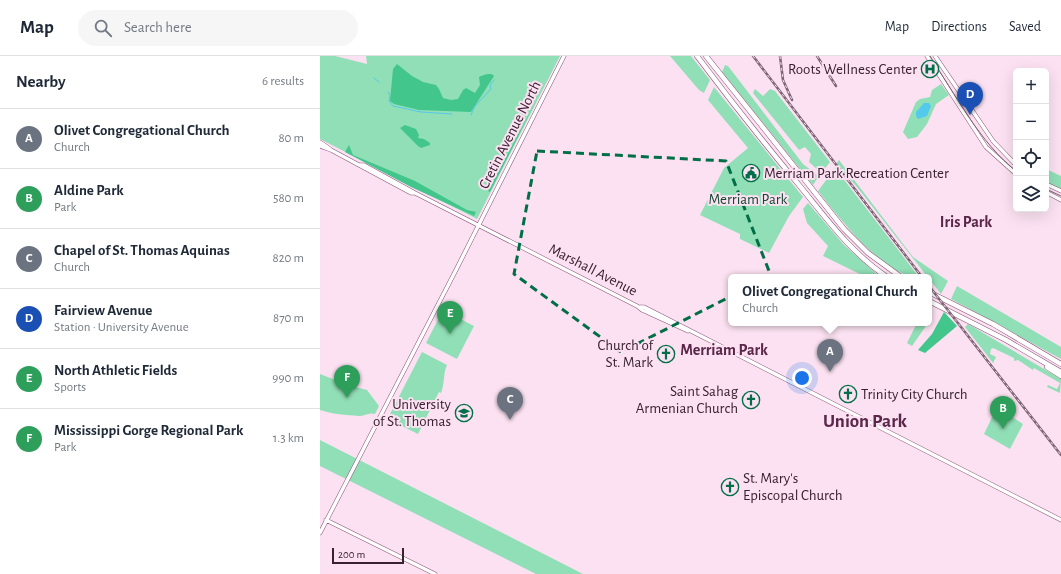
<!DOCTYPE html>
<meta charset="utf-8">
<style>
body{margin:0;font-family:"Alegreya Sans",sans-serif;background:#f6f6f7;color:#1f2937}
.controls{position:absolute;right:12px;top:12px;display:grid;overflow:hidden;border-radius:6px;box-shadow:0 4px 16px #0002}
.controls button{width:36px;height:36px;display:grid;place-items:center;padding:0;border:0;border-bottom:1px solid #e0e1e3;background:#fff;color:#1f2937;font:20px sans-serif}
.scale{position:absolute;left:12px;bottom:10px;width:72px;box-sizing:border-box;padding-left:4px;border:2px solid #392131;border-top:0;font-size:11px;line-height:14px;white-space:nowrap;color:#392131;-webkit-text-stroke:3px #fbe1f1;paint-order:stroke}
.you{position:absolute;left:482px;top:322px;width:14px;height:14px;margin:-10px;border:3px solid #fff;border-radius:50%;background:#1a73e8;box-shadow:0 0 0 6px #1a73e833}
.badge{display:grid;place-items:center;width:26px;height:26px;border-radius:50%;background:#006f47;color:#fff;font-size:13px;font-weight:700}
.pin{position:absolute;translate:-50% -33px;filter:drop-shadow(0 1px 2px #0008)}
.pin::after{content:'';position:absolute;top:21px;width:14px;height:12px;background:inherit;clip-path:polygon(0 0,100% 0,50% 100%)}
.popup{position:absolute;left:408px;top:218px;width:204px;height:52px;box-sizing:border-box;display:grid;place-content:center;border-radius:6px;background:#fff;filter:drop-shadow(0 1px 3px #0005);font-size:13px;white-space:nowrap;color:#747a83}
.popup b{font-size:15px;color:#1f2937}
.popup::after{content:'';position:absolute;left:50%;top:100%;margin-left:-8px;border:8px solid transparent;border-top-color:#fff}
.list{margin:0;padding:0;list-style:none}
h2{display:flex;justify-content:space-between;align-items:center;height:52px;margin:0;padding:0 16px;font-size:17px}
h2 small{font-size:13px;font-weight:400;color:#747a83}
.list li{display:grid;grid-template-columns:26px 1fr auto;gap:12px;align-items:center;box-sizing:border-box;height:60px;padding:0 16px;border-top:1px solid #e0e1e3}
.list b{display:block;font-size:15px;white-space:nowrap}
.list p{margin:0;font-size:13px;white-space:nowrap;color:#747a83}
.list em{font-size:13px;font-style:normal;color:#747a83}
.icon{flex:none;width:22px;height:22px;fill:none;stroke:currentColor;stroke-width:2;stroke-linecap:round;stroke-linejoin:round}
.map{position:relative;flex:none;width:741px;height:518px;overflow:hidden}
header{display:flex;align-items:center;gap:24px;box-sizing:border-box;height:56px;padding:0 20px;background:#fff;border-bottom:1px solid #e0e1e3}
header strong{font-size:19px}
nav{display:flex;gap:22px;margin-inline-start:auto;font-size:14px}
.search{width:280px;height:36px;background:#f6f6f7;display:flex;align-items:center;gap:10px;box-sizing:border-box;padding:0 14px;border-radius:22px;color:#747a83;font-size:15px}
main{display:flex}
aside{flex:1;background:#fff}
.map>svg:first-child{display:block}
.green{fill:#91dfb6}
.forest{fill:#42c68c}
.water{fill:#53c9eb}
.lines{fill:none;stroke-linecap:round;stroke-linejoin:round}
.stream{stroke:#53c9eb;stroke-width:1}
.major-casing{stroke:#8a5378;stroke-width:4.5}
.highway-casing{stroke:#8a5378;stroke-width:5.5}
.major{stroke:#fff;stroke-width:3.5}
.highway{stroke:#fff;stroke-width:4.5}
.tram{stroke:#7d6474;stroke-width:1}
.rail-casing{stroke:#7d6474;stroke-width:2.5}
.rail{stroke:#fbe1f1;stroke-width:1;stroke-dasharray:3;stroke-linecap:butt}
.marked{fill:none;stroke:#006f47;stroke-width:3;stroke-dasharray:8 5;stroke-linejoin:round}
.labels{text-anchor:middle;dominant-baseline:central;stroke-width:4;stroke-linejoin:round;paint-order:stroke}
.poi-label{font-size:15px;fill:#392131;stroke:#fbe1f1;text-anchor:end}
.street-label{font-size:15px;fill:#392131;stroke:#fbe1f1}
.park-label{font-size:15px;fill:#124730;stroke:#fbe1f1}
.neighbourhood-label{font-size:16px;font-weight:bold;fill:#5a274a;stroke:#fbe1f1}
.district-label{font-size:19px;font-weight:bold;fill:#5a274a;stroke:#fbe1f1}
</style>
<header>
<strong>Map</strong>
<div class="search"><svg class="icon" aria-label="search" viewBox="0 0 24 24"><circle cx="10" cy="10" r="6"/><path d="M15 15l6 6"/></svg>Search here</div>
<nav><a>Map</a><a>Directions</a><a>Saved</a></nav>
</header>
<main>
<aside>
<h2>Nearby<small>6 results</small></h2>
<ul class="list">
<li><span class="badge" style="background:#6b7280">A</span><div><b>Olivet Congregational Church</b><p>Church</p></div><em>80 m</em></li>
<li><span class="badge" style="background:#2e9e5b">B</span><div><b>Aldine Park</b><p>Park</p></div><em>580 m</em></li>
<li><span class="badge" style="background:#6b7280">C</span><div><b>Chapel of St. Thomas Aquinas</b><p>Church</p></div><em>820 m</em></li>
<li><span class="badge" style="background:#1a4fb4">D</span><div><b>Fairview Avenue</b><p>Station · University Avenue</p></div><em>870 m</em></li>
<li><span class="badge" style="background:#2e9e5b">E</span><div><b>North Athletic Fields</b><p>Sports</p></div><em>990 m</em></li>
<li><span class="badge" style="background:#2e9e5b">F</span><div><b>Mississippi Gorge Regional Park</b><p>Park</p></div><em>1.3 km</em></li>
</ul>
</aside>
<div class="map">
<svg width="741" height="518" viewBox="0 0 741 518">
<rect width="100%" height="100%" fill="#fbe1f1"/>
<path class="green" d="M0,0H15L47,8L46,0H240L157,163L0,83Z
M350,0H371L390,24L384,37L379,34Z
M405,9L408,10L483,108L497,119V123L493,129L402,16Z
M621,28L629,39L616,48L607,68L597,81L588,83L583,76L596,46L600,43L610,41L612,34Z
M394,31L483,141L469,160L449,197L420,183V178L380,159L404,112L428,92L388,44Z
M435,33L443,40L450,33L455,35L510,106L503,115H499L489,106L491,98L485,91L479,94L433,37Z
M519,104L593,201L628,225L621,238L537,131L516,108Z
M515,112L599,221H598C564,221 518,160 498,135Z
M726,113L741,120V134L726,126Z
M488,147L524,189L560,221H546L503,200L508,190L487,167L483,153Z
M637,230L741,291V303L631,243Z
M123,254L154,270L137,303L106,287Z
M597,267H608L592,290L587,287Z
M648,268L741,323L740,337L727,331L728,329L737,333L740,327L714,312L713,314L698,304L694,305V302L673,292L671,293L670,298L676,301L673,307L645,271Z
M102,296L127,309C123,317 125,327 121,337L119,336L98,378L72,365L70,358Z
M0,318L28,329L47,334L59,350L55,358C49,356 45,360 39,360C26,359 12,358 0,354Z
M677,351L703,368L690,393L664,378Z
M0,384L263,518H216L0,410Z"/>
<path class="forest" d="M77,8L92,20L103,26L116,29L119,33L123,42L131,44L138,43L143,34L146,32L155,37L160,29L159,21C163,19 171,16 174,20L151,56L99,54L74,48L70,45L73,13Z
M217,43L170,136L168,135Z
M85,69L96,73L99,79L98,82L104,83L110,87V89L101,92L98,90L80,72Z
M29,89L33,99L95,125L147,154L156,156L154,160L91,131L25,96Z
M624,256L637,270L605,297L598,294L612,278Z"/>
<path class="water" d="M604,47H609L611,50L607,60L598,63L596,60V56Z"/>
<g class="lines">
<path class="stream" d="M54,22L59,26
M68,36L70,39L69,45L73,50L101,56L132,58
M151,59L155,50L171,33L170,29L174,24"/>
<defs>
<path id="major" d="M607,0L666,91L696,118
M615,0L673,85L696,109
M0,86L10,93
M0,90L11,94L91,137H95
M40,109H44L95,137L317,250L322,254L368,275
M726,128L741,135
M726,136L741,144
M320,251H324L741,464
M6,464L115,518
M0,477L137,212L244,0"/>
<path id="highway" d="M377,0C410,44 444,87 479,129C506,162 531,197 567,221
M386,0L524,173L548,197L581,221
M609,236L673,268L741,308
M609,245L686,284L741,316
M727,311L741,320"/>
</defs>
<use href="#major" class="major-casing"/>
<use href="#highway" class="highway-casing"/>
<use href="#major" class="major"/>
<use href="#highway" class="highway"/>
<path class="tram" d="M610,0C634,37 661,88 696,115
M726,133L741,140"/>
<defs>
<path id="rail" d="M433,0L602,221
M460,0L463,24L472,44
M497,0L516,30
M609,230L741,399"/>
</defs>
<use href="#rail" class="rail-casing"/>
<use href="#rail" class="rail"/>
</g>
<path class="marked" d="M217,95L406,105L451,220L301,296L194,218Z"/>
<defs>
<symbol id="hospital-ring" viewBox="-11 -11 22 22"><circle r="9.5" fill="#fbe1f1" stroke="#006f47" stroke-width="1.5"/><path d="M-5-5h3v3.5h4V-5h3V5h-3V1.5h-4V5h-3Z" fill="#006f47"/></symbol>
<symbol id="civic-ring" viewBox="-11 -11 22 22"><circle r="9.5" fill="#fbe1f1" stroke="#006f47" stroke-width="1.5"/><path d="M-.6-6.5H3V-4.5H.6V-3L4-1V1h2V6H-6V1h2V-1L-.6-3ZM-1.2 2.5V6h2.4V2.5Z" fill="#006f47"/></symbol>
<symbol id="church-ring" viewBox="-11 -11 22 22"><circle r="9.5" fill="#fbe1f1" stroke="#006f47" stroke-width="1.5"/><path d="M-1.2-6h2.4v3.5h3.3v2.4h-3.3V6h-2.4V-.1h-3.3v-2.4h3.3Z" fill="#006f47"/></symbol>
<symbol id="university-ring" viewBox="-11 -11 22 22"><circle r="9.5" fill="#fbe1f1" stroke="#006f47" stroke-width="1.5"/><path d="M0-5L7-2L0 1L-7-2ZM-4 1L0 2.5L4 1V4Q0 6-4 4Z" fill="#006f47"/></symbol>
</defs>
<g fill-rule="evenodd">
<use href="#hospital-ring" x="600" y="3" width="20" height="20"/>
<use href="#civic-ring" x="421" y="107" width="20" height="20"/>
<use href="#church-ring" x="336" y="288" width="20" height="20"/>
<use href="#church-ring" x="518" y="328" width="20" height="20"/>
<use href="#church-ring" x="421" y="334" width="20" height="20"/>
<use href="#university-ring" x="134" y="347" width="20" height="20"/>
<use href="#church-ring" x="400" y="421" width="20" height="20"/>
</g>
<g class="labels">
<g class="poi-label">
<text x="597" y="13">Roots Wellness Center</text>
<text x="444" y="117" text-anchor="start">Merriam Park Recreation Center</text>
<text x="333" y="289">Church of<tspan x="333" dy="17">St. Mark</tspan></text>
<text x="418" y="335">Saint Sahag<tspan x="418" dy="17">Armenian Church</tspan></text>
<text x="541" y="338" text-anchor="start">Trinity City Church</text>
<text x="131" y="348">University<tspan x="131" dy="17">of St. Thomas</tspan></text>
<text x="423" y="422" text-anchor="start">St. Mary's<tspan x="423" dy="17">Episcopal Church</tspan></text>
</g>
<g class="street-label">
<text transform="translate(190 79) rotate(-63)">Cretin Avenue North</text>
<text transform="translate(273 214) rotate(27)">Marshall Avenue</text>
</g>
<g class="park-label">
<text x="428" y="143">Merriam Park</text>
</g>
<g class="neighbourhood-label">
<text x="646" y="166">Iris Park</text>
<text x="404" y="294">Merriam Park</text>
</g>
<g class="district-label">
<text x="545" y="365">Union Park</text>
</g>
</g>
</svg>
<div class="controls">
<button>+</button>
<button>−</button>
<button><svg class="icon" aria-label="locate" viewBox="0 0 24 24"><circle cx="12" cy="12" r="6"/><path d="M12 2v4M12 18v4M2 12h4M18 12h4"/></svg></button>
<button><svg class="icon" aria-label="layers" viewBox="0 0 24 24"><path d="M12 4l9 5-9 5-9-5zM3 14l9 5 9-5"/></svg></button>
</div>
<div class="scale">200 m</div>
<div class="you"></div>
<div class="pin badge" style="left:510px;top:316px;background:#6b7280">A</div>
<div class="popup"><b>Olivet Congregational Church</b>Church</div>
<div class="pin badge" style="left:683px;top:373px;background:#2e9e5b">B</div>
<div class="pin badge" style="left:190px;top:364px;background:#6b7280">C</div>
<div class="pin badge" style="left:650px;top:59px;background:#1a4fb4">D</div>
<div class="pin badge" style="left:130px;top:278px;background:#2e9e5b">E</div>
<div class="pin badge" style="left:27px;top:342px;background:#2e9e5b">F</div>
</div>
</main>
